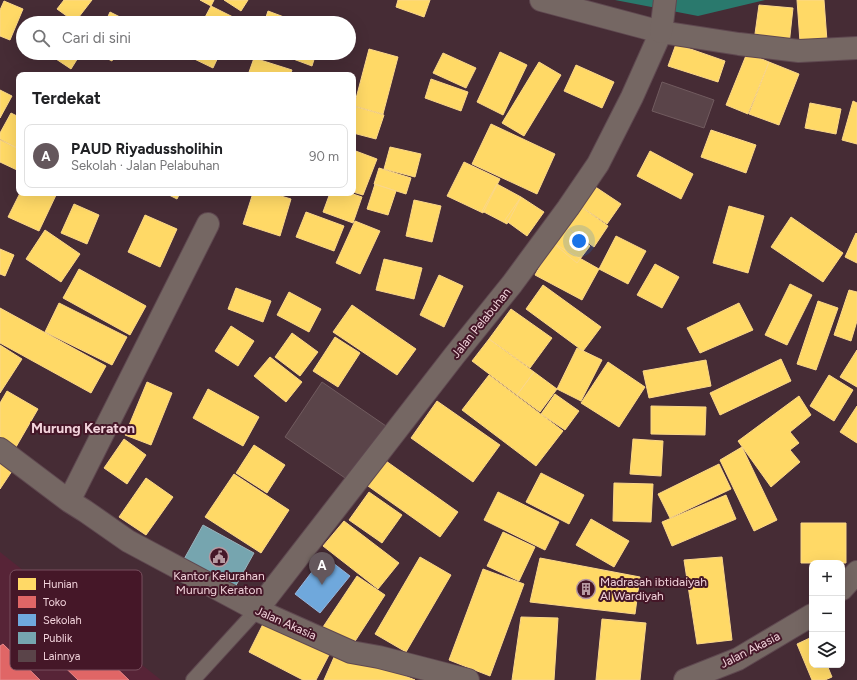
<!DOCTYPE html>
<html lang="id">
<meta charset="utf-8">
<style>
body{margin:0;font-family:Figtree,sans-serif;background:#f6f6f6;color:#202124}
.controls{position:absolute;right:12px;bottom:12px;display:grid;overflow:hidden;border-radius:8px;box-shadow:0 4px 16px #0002}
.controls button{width:36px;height:36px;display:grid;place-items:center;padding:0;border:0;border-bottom:1px solid #e0e0e0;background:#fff;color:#202124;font:20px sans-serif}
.you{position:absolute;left:579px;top:241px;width:14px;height:14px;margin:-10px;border:3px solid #fff;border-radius:50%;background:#1a73e8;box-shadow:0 0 0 6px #1a73e833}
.badge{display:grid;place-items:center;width:26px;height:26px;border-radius:50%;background:#64575c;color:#fff;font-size:13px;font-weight:700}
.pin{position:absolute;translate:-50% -33px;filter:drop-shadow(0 1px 2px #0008)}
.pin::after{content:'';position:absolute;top:21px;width:14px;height:12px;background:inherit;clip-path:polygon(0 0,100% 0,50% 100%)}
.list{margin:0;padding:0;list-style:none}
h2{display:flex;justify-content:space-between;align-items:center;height:52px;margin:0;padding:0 16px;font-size:17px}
h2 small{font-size:13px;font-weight:400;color:#757577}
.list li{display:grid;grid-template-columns:26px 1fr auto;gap:12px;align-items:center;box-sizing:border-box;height:64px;margin:0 8px 8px;padding:0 8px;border:1px solid #e0e0e0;border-radius:8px}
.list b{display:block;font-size:15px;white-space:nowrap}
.list p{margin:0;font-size:13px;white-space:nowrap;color:#757577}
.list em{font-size:13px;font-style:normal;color:#757577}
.icon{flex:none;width:22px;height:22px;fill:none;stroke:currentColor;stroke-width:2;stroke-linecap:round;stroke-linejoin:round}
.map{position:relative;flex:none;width:857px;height:680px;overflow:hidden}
.search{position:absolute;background:#fff;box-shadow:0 4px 16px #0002;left:16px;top:16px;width:340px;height:44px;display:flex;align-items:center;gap:10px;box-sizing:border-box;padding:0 14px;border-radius:22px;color:#757577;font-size:15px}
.panel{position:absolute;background:#fff;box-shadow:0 4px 16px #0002;left:16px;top:72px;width:340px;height:124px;border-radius:8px}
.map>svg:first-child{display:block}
.built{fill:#572437}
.water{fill:#2a796d}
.homes{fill:#ffd966;stroke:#fbd789}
.shops{fill:#e06666;stroke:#e58789}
.schools{fill:#6fa8dc;stroke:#96b5dc}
.public{fill:#76a5af;stroke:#9bb3bc}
.building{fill:#5a4449;stroke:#715b5f}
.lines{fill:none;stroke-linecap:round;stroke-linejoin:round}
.service-casing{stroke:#5f4850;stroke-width:16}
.minor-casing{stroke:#5f4850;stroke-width:24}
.tertiary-casing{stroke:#5f4850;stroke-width:24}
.service{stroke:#756763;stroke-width:14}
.minor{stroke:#756763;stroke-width:22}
.tertiary{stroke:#756763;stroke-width:22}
.labels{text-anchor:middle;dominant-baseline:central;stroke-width:4;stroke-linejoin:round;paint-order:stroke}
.street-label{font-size:12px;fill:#f2d3db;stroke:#451728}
.poi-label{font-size:12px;fill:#f2d3db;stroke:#451728}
.quarter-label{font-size:14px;font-weight:bold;fill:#f2d3db;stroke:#451728}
.key{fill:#451728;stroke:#794f5e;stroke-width:1}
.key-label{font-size:11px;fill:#f2d3db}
</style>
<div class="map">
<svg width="857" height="680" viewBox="0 0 857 680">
<rect width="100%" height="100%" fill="#462c35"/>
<path class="built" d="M0,552L161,680H0Z"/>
<path class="water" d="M615,0H765L698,16Z"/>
<path class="homes" d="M64,0H92L75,22L57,9Z
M200,0H214L211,6Z
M224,0H248L241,11Z
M398,0H430L424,17L396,7Z
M797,0H824L827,41L800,42Z
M4,1L23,9L10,40L0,36V10Z
M759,5L793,8L789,45L754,41Z
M211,6L237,19L235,23H202Z
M268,11L300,23H264Z
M110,12L130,22V23H105Z
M676,44L725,61L718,82L668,66Z
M369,49L398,57L383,114L354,106Z
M500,52L527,65L503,115L477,102Z
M47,53H81L71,69Z
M96,53H115L112,61Z
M187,53H220L213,68L186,55Z
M277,53H316L312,66Z
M443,53L476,68L466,88L433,73Z
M747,53L769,62L748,114L726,105Z
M254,58L292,70L290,75H248Z
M539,62L561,75L524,136L502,123Z
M769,62L799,74L779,125L749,114Z
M576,65L614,82L602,108L564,91Z
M431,79L468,92L461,111L425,98Z
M0,90L12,96L0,118Z
M853,101L857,103V144L842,140Z
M810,103L841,109L836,134L805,128Z
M353,106L384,115L376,139L353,133Z
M11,113L19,117V149L0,139V133Z
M491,124L555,154L537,194L472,164Z
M711,130L756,145L746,173L701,157Z
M0,140L19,149V166L17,170L0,162Z
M390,147L421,154L415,177L384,169Z
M353,150L377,159L363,195L353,192Z
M650,151L693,174L681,199L637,176Z
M464,162L500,179L483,213L447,196Z
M379,168L411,178L406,194L374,184Z
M375,184L396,191L388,215L367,209Z
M497,184L521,197L507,224L482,211Z
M594,186L621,204L607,224L580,206Z
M20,193H57L39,231L8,217Z
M165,193H180L177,199Z
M253,193H271L291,199L280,236L243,224Z
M330,193H350L362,197L353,223L323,212Z
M521,197L544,212L527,236L505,220Z
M414,200L441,206L432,242L406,236Z
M74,204L99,215L87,244L61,233Z
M580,206L608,226L594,247L565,226Z
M729,206L764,216L748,273L713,263Z
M306,212L344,226L334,251L296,237Z
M145,215L177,229L160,267L128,252Z
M791,217L843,253L823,282L771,247Z
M355,221L380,231L360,274L336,263Z
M565,226L590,246L577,263L553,243Z
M45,230L80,254L61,282L26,259Z
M856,233L857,234V263L845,257Z
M616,236L646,251L628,284L599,269Z
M553,243L599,269L582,300L535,275Z
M0,249L14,255L5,276L0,274Z
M384,259L422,268L414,299L376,290Z
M655,264L679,277L662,308L637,295Z
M79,269L146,306L130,335L63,298Z
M439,275L463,286L444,327L420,315Z
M790,284L812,295L787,345L765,335Z
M543,285L601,327L583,351L526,309Z
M236,288L271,301L263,322L228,309Z
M849,290L857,292V321L851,341L834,335Z
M289,292L321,309L309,332L277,315Z
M818,301L838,308L816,370L797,364Z
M59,303L127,337L112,365L45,332Z
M739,303L753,330L700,353L687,328Z
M352,305L416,349L397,375L333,332Z
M0,308L106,366L91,393L0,343Z
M511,309L552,338L530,368L489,339Z
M231,326L254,341L238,366L215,351Z
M292,333L318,352L300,376L275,357Z
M335,337L360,353L338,387L313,371Z
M489,339L534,372L517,395L472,361Z
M0,345L22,359L0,393Z
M577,348L602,360L581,401L557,389Z
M857,350V387L840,377Z
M270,357L302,382L286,402L254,376Z
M781,359L791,381L720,415L710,393Z
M706,360L711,386L649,398L643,371Z
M608,362L645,387L619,427L581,403Z
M534,372L557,389L540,412L517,395Z
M489,375L563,431L536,466L462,410Z
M829,375L853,390L834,421L810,406Z
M147,382L172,393L151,445L125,435Z
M208,389L259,417L243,446L193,418Z
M7,391L38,409L16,447L0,438V403Z
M555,394L579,411L565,430L541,414Z
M799,396L811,415L790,432L799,443L790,450L800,462L771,487L738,441Z
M437,401L500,445L473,482L411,438Z
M651,406L706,407L705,435L651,434Z
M857,406V443L840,432Z
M124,439L146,455L127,484L104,468Z
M633,439L663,441L661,476L630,474Z
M254,445L285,465L267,493L236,473Z
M742,447L777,520L754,531L720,460Z
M0,455L16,465L0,489Z
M386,461L458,512L440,537L368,486Z
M719,464L731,489L670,518L658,494Z
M541,473L584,495L569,524L526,502Z
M234,474L289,510L261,553L205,517Z
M146,478L173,497L146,535L119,517Z
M614,483L653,484L651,522L613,521Z
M369,492L402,515L382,543L349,520Z
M498,492L559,522L545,550L484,520Z
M726,495L736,519L672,546L662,522Z
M591,519L629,541L614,567L576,545Z
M344,521L399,563L378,589L323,546Z
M801,523H846V563H801Z
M503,532L535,547L519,581L487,566Z
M420,557L451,575L406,652L375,634Z
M722,557L732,640L697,644L684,560Z
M540,558L640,577L635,614L530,602Z
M483,569L524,584L490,676L449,660Z
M357,576L385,595L350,649L321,630Z
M521,617L558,618L554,680H512Z
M602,619L646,623L640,680H596Z
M265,620L330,653L316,680H303L249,652Z
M812,637V665H827L832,677L825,680H812L797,644Z
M338,648L415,680H324Z"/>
<path class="shops" d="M39,594L129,680H78L15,619Z
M3,644L40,680H0V646Z"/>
<path class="schools" d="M324,556L350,576L320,613L295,594Z"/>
<path class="public" d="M203,525L254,553L234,589L183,561Z"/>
<path class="building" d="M662,82L714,100L704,128L652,111Z
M322,382L386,426L348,480L285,437Z"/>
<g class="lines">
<defs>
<path id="service" d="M193,680L257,610"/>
<path id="minor" d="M541,0L661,32L739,44L799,51L857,48
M0,449L69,501L85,511L128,541L257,610L351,652L379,657L468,680
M69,501L208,224
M842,589L857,572
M257,610L454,356L512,284L568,208L598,164L632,97L661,32
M685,680L738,659L812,615"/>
<path id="tertiary" d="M661,32L665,0"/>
</defs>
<use href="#service" class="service-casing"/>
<use href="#minor" class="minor-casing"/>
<use href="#tertiary" class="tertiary-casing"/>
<use href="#service" class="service"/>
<use href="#minor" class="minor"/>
<use href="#tertiary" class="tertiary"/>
</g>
<defs>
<symbol id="civic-ring" viewBox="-11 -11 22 22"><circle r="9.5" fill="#451728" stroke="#b699a1" stroke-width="1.5"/><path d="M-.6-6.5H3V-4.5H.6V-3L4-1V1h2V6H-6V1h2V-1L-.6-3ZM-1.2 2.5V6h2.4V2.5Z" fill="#b699a1"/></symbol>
<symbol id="building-ring" viewBox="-11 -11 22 22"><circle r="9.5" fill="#451728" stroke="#b699a1" stroke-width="1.5"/><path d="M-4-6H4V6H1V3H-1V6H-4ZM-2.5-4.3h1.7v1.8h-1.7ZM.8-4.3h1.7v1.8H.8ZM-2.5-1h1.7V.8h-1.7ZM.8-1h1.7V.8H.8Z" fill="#b699a1"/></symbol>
</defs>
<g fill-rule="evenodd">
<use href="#civic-ring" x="208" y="546" width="22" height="22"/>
<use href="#building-ring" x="575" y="578" width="22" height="22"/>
</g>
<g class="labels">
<g class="street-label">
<text transform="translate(481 323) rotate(-51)">Jalan Pelabuhan</text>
<text transform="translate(286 623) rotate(24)">Jalan Akasia</text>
<text transform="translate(750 650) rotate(-27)">Jalan Akasia</text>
</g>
<g class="poi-label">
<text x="219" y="576">Kantor Kelurahan<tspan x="219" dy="14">Murung Keraton</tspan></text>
<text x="600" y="582" text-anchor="start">Madrasah ibtidaiyah<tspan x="600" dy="14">Al Wardiyah</tspan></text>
</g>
<g class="quarter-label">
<text x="83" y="428">Murung Keraton</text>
</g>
</g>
<rect x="10" y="570" width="132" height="100" rx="6" class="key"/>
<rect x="18" y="578" width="18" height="12" fill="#ffd966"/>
<rect x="18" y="596" width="18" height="12" fill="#e06666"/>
<rect x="18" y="614" width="18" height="12" fill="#6fa8dc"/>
<rect x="18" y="632" width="18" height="12" fill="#76a5af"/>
<rect x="18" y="650" width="18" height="12" fill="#5a4449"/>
<g class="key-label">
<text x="43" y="588">Hunian</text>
<text x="43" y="606">Toko</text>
<text x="43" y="624">Sekolah</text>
<text x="43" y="642">Publik</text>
<text x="43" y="660">Lainnya</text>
</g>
</svg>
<div class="controls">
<button>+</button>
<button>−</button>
<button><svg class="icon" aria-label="layers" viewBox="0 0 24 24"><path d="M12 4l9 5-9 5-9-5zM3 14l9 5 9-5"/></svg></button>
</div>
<div class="you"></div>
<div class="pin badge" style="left:322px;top:585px">A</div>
<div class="search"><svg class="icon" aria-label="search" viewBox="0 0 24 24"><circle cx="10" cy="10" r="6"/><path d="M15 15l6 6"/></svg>Cari di sini</div>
<section class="panel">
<h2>Terdekat<small></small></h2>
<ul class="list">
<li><span class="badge">A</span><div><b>PAUD Riyadussholihin</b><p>Sekolah · Jalan Pelabuhan</p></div><em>90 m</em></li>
</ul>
</section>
</div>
